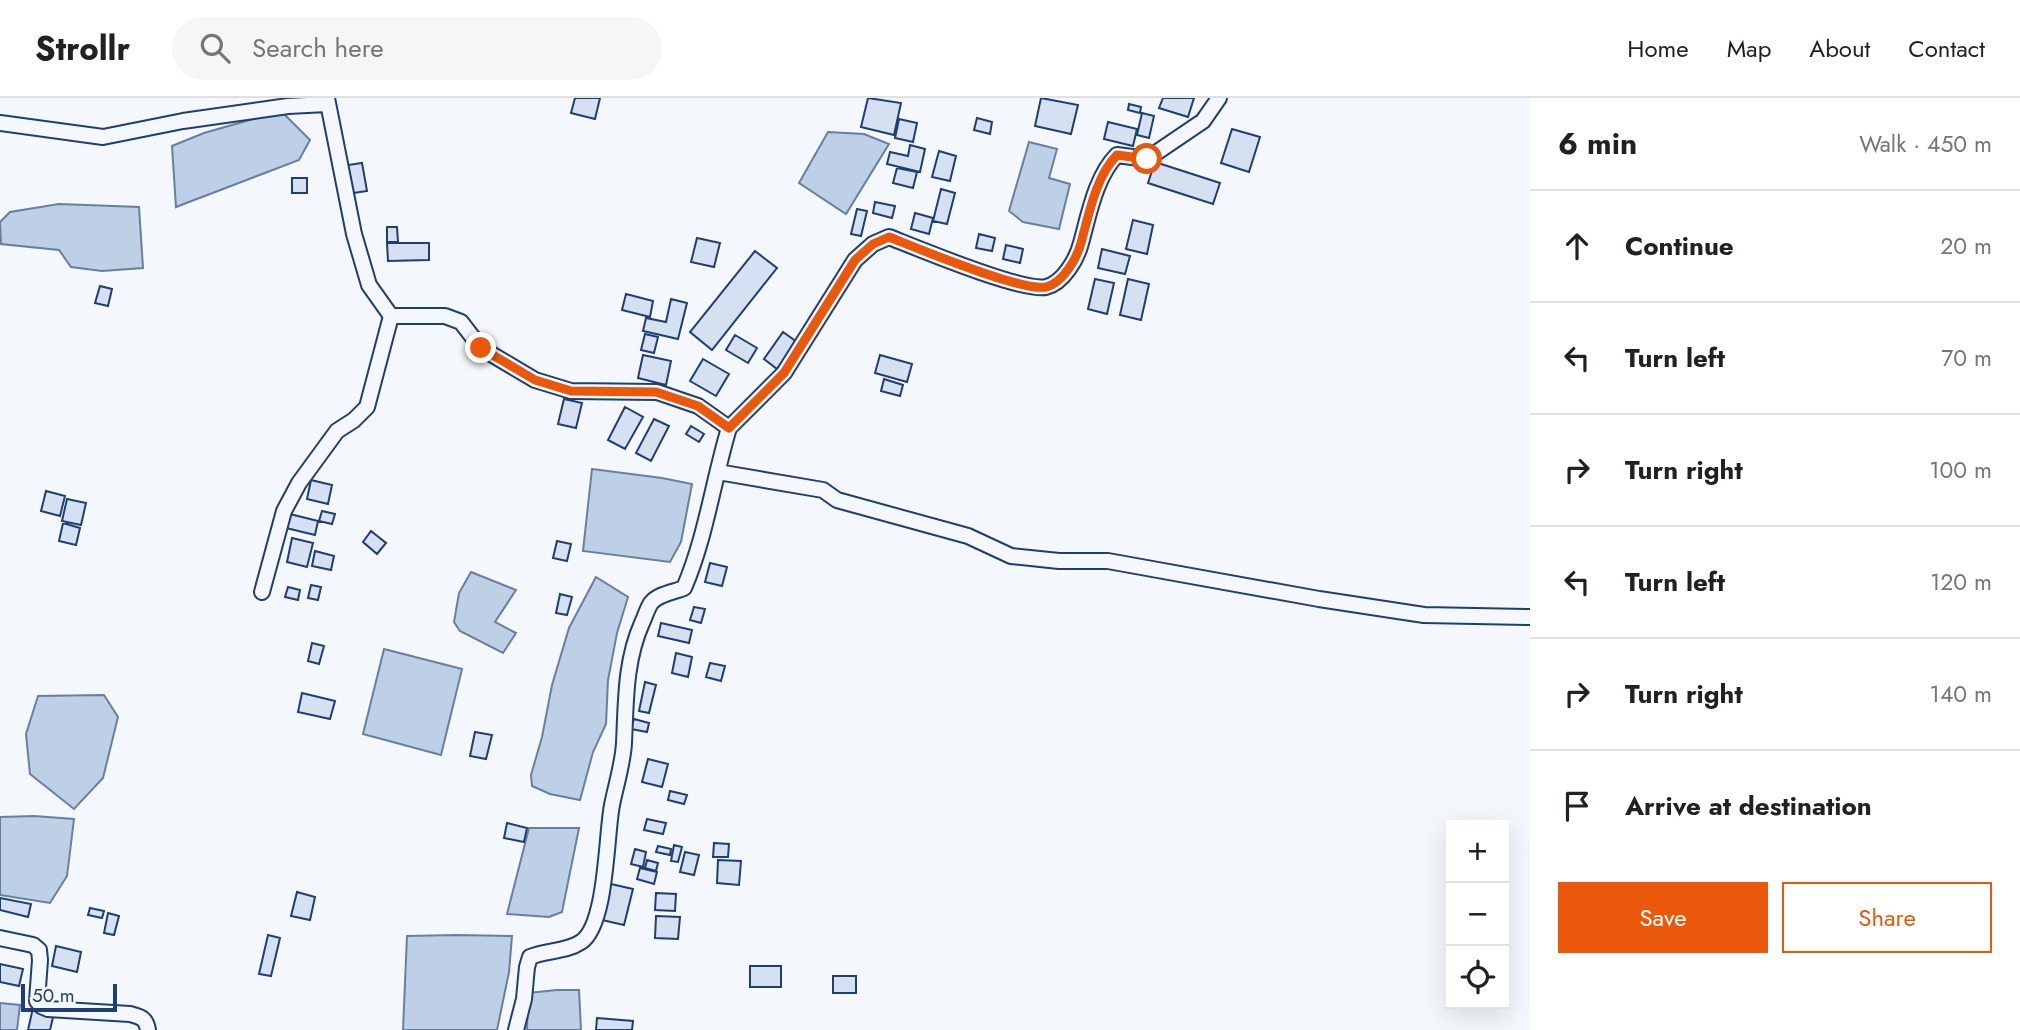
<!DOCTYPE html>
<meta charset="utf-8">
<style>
body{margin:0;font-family:Jost,sans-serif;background:#f6f6f6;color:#202124}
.controls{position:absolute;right:21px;bottom:21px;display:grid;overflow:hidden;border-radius:0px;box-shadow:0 7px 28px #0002}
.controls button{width:63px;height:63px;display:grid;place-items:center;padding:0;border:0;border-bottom:2px solid #e0e0e0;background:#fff;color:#202124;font:35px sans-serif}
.scale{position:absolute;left:21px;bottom:18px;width:96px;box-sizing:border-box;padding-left:7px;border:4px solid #1d3f73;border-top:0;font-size:19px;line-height:24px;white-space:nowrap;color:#1d3f73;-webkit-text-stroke:5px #f4f7fb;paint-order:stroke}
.stop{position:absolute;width:21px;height:21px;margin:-16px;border:5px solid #ea580c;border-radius:50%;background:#fff}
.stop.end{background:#ea580c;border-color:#fff;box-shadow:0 2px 7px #0008}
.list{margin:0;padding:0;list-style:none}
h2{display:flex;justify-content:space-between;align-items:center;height:91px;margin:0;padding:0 28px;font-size:30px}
h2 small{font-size:23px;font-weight:400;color:#757577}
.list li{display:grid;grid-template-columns:46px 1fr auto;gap:21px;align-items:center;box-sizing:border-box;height:112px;padding:0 28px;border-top:2px solid #e0e0e0}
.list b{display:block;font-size:26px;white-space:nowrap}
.list em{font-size:23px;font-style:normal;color:#757577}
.actions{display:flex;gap:14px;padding:21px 28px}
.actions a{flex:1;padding:16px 0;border:2px solid #ea580c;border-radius:0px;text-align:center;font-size:24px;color:#ea580c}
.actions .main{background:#ea580c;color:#fff}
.icon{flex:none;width:38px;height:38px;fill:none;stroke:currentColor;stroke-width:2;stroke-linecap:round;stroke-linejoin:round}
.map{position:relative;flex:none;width:1530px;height:932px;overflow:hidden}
header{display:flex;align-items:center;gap:42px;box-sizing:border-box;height:98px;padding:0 35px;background:#fff;border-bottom:2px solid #e0e0e0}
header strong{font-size:33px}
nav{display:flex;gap:38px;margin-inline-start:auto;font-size:24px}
.search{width:490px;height:63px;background:#f6f6f6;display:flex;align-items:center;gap:18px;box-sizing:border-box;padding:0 24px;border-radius:38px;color:#757577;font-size:26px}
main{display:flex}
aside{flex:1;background:#fff}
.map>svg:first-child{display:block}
.water{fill:#bed0e5;stroke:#687fa3;stroke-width:2}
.building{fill:#d5e0f0;stroke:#1d3f73;stroke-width:2}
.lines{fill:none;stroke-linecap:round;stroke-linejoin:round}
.minor-casing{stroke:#1d3f73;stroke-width:18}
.minor{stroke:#f4f7fb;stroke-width:14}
.route{stroke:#ea580c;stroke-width:9}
</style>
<header>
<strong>Strollr</strong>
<div class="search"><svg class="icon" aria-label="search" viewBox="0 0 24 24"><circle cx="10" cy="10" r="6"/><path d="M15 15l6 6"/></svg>Search here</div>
<nav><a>Home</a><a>Map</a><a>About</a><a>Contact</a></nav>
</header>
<main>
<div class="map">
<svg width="1530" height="932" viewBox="0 0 1530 932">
<rect width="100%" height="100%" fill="#f4f7fb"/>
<path class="water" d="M281,13L310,42L299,62L176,109L172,48L204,35Z
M828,34L864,36L889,46L846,116L799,85Z
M1029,44L1057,51L1049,80L1070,86L1059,131L1023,124L1009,113Z
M59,106L139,109L143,170L102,173L71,169L59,152L1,146L0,124L10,114Z
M592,371L662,380L692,386L681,444L670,464L583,453Z
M471,474L516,492L495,524L516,535L503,555L460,533L454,524L459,495Z
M596,479L628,499L617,535L608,582L606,626L593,654L580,702L550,696L532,688L531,677L542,639L552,587L569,530Z
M384,551L462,571L441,657L363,636Z
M104,597L118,619L103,680L74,711L30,676L26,636L38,598Z
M34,718L74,721L67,778L50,805L0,797V719Z
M529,730H579L562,814L549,819L507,816Z
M457,837L512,838L509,874L497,932H403L407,838Z
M557,892H579L581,932H527L528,895Z
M0,905L20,907L17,932H0Z"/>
<path class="building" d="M575,0H600L595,21L571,15Z
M868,0L901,5L894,37L861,29Z
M1041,0L1078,7L1071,36L1035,28Z
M1163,0H1194L1188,19L1159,10Z
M1129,6L1141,9L1140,15L1128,12Z
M1142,15L1154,18L1149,40L1137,37Z
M977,20L992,24L990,36L974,32Z
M899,21L917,25L913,44L895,40Z
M1108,24L1137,31L1133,48L1104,41Z
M1232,31L1260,39L1249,74L1221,65Z
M910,47L925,51L920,74L887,66L890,54L908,58Z
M939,53L956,58L950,83L932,79Z
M1155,64L1220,85L1213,106L1148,85Z
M362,65L367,93L353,95L348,67Z
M897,70L917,74L913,90L893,85Z
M292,80H307V95H292Z
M941,91L955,95L947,126L933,123Z
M875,104L895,108L892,120L873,115Z
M857,111L867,113L861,138L851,136Z
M915,115L933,120L929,136L911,131Z
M1133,122L1153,127L1147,156L1126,151Z
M387,129H397L398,144H387Z
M979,136L995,140L992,153L976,150Z
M697,140L720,145L714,169L691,164Z
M387,145H429V162L388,163Z
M1006,147L1023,151L1020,165L1003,161Z
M1102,151L1130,158L1125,176L1098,170Z
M755,153L777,170L712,252L690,234Z
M1095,181L1114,185L1107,216L1088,211Z
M1128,181L1149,186L1141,222L1120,217Z
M100,188L112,191L108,208L95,205Z
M626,196L653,203L650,219L622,212Z
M671,201L687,205L678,241L643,233L646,220L666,224Z
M783,234L797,244L777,271L764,261Z
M645,236L658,239L654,255L641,252Z
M735,237L757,250L748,265L726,252Z
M643,257L671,263L666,287L638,280Z
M880,257L912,266L907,284L875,275Z
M703,261L729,276L716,298L690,283Z
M884,281L903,287L900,298L881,293Z
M564,301L582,305L576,330L558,326Z
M625,309L643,319L625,351L608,342Z
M654,321L669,328L651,363L636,355Z
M691,328L704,336L699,344L686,336Z
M311,382L332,387L328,406L307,401Z
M46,393L65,398L60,418L41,413Z
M67,401L86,405L81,427L62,423Z
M322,413L335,416L332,426L319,423Z
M290,416L318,423L315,437L286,430Z
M63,425L80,430L76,447L59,443Z
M371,433L386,445L377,456L363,444Z
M292,440L313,445L307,469L287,464Z
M557,443L571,446L567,463L553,460Z
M315,453L334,458L331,472L312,468Z
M710,465L727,469L722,488L705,484Z
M311,487L321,489L318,502L308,500Z
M288,489L300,492L298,502L285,499Z
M560,496L572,499L567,517L556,515Z
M694,509L705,511L701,525L690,522Z
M661,525L692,532L689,545L658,538Z
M312,545L324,548L319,566L308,563Z
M676,555L692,559L688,579L672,575Z
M710,565L725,568L721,583L706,579Z
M645,584L656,587L649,615L639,613Z
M302,595L335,603L330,621L298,614Z
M634,621L649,625L647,634L631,631Z
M475,634L492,637L486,661L470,658Z
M648,661L668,666L662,689L642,684Z
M670,693L687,697L684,706L668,702Z
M647,721L666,725L663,736L644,732Z
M507,725L527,730L524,744L504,740Z
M714,745L729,746L728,759H713Z
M674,747L682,749L678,764L671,763Z
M658,748L671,751L670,757L656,754Z
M635,751L646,754L643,769L631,766Z
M685,754L699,757L694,777L680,774Z
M647,762L658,765L656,773L645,770Z
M718,762L741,763L739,787L717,785Z
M640,770L657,774L654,786L637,781Z
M611,786L633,791L624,827L602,822Z
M297,794L315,799L310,822L291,818Z
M656,795L676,796L675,813L655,812Z
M0,800L31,806L28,819L0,812Z
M90,810L104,813L102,820L88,817Z
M108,815L119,818L114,837L104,835Z
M656,818L680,819L678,841L655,840Z
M268,837L280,840L271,878L259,876Z
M56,848L81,854L77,874L52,868Z
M0,866L23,871L19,888L0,884Z
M750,868H781V889H750Z
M833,878H856V895H833Z
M33,910L54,915L50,932H28Z
M597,920L633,923L632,932H596Z"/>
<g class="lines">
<defs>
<path id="minor" d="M327,0L354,136L369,187L391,218H445L461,224L481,250L535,282L571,293L657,294L698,308L729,330C713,383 706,439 684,490C674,494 658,496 651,505C647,511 645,519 642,525C625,563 626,604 624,645C623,665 616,687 612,707C606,737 607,827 581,844C566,854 546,852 530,859L527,869L524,901L516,932
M0,25L103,39L183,23L288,8L327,6
M729,330L784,275L855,162L873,146L889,139C917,150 1022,194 1046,189C1063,185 1077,161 1081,145C1089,116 1096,78 1117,57L1147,61L1203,23L1219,0
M718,374L823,392L837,402L968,438L1011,458L1059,463H1108L1319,501L1424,517L1530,519
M262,494L284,413L299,385L337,333L354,322L367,309L391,218
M0,840L33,847L39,852L40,862L37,903L41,908L48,911L130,916C141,919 146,920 148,932"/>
</defs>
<use href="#minor" class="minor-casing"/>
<use href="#minor" class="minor"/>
</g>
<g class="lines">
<path class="route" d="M481,250L535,282L571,293L656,294L698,308L729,330L784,275L855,162L873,146L889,139C917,150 1022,194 1046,189C1063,185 1077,160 1081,145C1089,116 1096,78 1117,57L1147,61"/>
</g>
</svg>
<div class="controls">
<button>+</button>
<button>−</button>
<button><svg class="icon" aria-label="locate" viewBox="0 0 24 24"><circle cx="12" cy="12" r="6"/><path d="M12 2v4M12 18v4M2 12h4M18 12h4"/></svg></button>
</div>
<div class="scale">50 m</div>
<div class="stop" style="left:1147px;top:61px"></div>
<div class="stop end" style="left:481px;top:250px"></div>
</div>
<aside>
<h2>6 min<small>Walk · 450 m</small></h2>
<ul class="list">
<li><svg class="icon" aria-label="ahead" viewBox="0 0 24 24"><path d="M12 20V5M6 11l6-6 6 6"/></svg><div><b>Continue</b></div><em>20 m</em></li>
<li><svg class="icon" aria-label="left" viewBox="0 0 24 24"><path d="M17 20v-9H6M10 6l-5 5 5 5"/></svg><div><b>Turn left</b></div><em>70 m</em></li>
<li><svg class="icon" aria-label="right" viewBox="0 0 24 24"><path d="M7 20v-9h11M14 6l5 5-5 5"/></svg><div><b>Turn right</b></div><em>100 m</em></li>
<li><svg class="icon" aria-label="left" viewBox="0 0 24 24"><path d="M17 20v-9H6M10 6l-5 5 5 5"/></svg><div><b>Turn left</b></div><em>120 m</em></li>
<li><svg class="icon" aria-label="right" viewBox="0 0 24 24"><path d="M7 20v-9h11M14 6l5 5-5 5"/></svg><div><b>Turn right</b></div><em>140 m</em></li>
<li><svg class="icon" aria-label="arrive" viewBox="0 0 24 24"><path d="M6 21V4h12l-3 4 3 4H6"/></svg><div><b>Arrive at destination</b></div></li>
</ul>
<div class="actions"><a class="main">Save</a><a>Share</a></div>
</aside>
</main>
